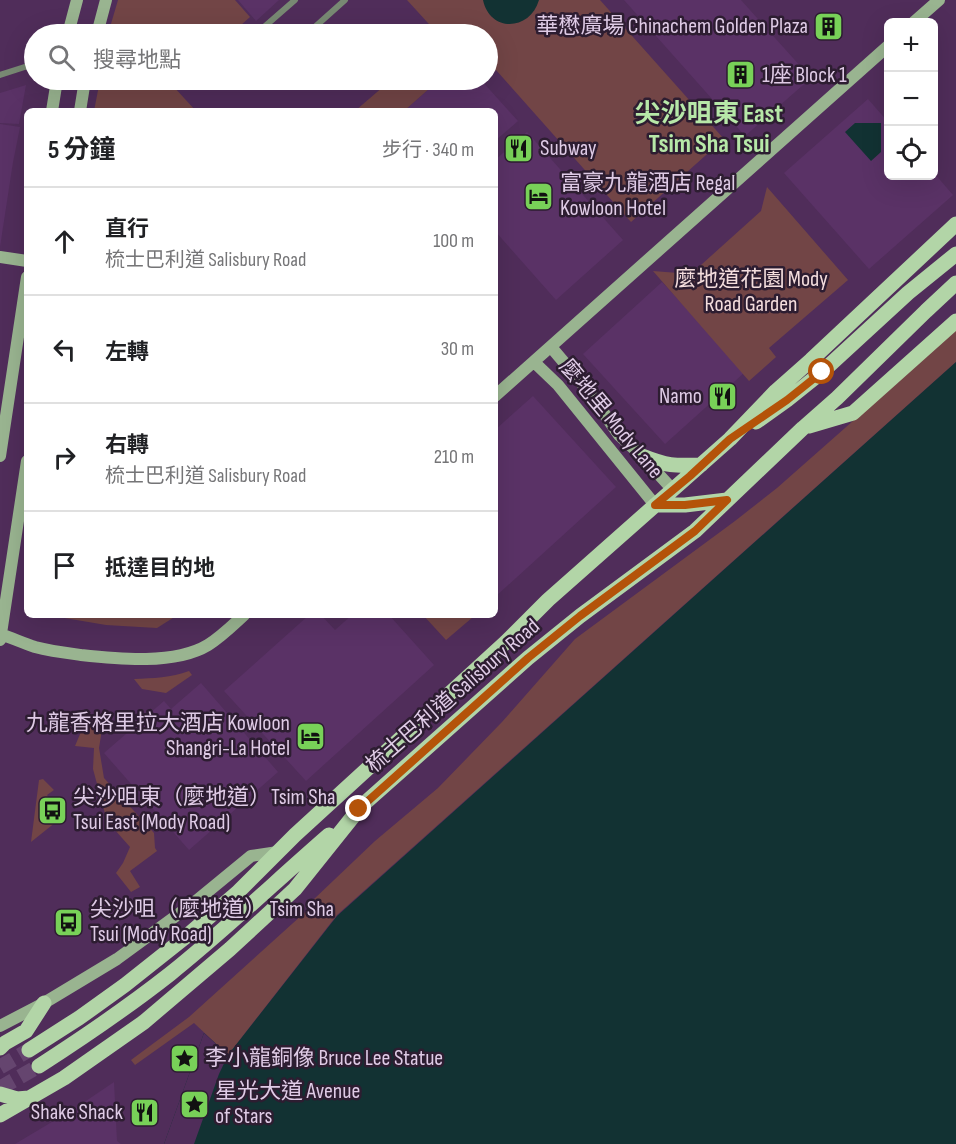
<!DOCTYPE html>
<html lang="zh-TW">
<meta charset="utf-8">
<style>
body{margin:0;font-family:"Sofia Sans Condensed","Noto Sans TC",sans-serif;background:#f2f2f2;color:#202124}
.controls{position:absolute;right:18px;top:18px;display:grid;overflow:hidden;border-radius:9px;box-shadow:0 6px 24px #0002}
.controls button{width:54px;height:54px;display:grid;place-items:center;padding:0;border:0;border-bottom:2px solid #e0e0e0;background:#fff;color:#202124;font:30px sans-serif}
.stop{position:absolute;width:18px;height:18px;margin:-14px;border:4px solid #b45309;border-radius:50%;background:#fff}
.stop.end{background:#b45309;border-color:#fff;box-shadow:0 2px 6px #0008}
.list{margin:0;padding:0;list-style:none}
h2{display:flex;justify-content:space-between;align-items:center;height:78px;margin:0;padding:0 24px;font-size:26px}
h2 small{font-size:20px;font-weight:400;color:#757577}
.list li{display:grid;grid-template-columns:39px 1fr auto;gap:18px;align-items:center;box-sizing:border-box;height:108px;padding:0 24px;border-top:2px solid #e0e0e0}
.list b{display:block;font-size:22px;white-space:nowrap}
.list p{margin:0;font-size:20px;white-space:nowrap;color:#757577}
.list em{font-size:20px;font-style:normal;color:#757577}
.icon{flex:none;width:33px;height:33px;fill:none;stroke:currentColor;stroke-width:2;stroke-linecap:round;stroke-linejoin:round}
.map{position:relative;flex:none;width:956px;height:1144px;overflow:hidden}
.search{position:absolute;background:#fff;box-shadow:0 6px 24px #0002;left:24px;top:24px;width:474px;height:66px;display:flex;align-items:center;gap:15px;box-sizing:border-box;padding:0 21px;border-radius:33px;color:#757577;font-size:22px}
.panel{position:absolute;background:#fff;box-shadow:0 6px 24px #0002;left:24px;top:108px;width:474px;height:510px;border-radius:9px}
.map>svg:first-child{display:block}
.built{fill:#5a3266}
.green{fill:#724546}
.water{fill:#123233}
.pier{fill:#502d5a}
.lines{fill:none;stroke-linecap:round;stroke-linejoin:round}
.primary-tunnel{stroke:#65456f;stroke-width:15;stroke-dasharray:15 8;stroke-linecap:butt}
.street{stroke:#788973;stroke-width:6}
.secondary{stroke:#99b490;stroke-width:12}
.primary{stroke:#b2d5a7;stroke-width:15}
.route{stroke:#b45309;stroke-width:8}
.labels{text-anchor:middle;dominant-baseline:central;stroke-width:5;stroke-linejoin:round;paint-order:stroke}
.poi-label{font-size:22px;fill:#dfcbe6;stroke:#2d1d31;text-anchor:start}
.park-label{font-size:22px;fill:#f4dddd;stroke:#2d1d31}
.street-label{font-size:22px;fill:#dfcbe6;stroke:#2d1d31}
.quarter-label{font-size:26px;font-weight:bold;fill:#b7e8a8;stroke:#2d1d31}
</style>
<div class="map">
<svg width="956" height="1144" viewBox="0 0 956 1144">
<rect width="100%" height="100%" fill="#502d5a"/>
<path class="built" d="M238,0H279L256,21Z
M624,0H741L811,78L745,136Z
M439,80H481L518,121L495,141V111H404Z
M26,85L19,124L0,123V93Z
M868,99L888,122V176H934V173L953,195L869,269L784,173Z
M0,124L20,127L13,162L0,247Z
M527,132L623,240L556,300L495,231V160Z
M662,282L745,372L665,444L583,354Z
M533,396L616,487L495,597V430Z
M309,615H321L335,630L352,615H389L434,665L306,781L224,691Z
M201,683L278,772L189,850L104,753L164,701L171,709Z
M114,1082L117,1141L121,1144H15L77,1107Z"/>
<path class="green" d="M118,0H235L250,17L231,34H108Z
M407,0H600L724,139L631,222L496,70L488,77V34H438Z
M100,80H180L173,86L196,111H94Z
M391,80H439L404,111H355Z
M767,187L848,280L769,348L776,357L749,381L653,271L691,274L761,211Z
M956,330V362L337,915L228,1055L194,1023L135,1065L131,1060L189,1017L313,905V900L375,841L438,788L502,722L575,639L735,521L777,488Z
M47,615H175L176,616L157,628L106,625Z
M423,615H471L473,617L446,640Z
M189,671L192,675L166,693L142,689L134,679C153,678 171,678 189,671Z
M100,716L104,717L99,748L104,778L154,833L155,848L157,851L130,871L140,887L131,892L116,873L123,863L130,847L107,821L93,769L94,748L75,746L83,727Z
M43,779L54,790L47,795L50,800L49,812L56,822L31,842L39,780Z"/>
<path class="water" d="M483,0H539C530,31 490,33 483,0Z
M855,123H881V152L871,161L845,132Z
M956,362V1144H164L204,1033L228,1055L337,916Z"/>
<path class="pier" d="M204,1033L228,1055L219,1074L194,1144H164Z"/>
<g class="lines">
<path class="primary-tunnel" d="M0,1067L29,1050
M0,1088L39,1066"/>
<path class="street" d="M256,34L295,0
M307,34L345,0
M0,75L34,64"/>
<path class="secondary" d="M914,22L939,0
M68,34L77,0
M97,34L106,0
M52,111L57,80
M80,111L85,80
M0,257L27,261
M551,347L590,393L619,435L642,456L673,490
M534,362L558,385L655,505
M495,396L888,46
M0,456L27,277
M0,634C12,638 23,643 35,647C50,651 66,653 81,655C118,659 175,665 208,645C221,637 233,625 244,615
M0,640L27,461
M0,1026L44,1003L117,959L195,902L251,856L278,852"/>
<path class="primary" d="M756,422L787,400L822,372L908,293L956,254
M809,426L853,413L956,321
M642,456C667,466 674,466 701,465
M655,505H685L727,500
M0,1048L5,1043L26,1031L44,1003
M29,1050L79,1018L125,985L188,935L237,893L295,835L506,642L548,600L730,439L776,391L811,360L956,224
M39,1066C84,1037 128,1007 170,974C225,930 276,881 329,835
M0,1094L17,1099L29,1098
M0,1115L64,1078L144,1022L230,949L295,889L359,809L366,802L528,658L580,616L695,531L803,428L837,398L926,311L956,283"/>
</g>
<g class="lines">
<path class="route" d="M359,809L528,658L580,616L695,531L727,500L685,505H655L690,476L730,439L787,400L822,372"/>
</g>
<defs>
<symbol id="building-square" viewBox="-11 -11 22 22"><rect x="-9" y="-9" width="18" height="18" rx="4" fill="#78d158" stroke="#2d1d31"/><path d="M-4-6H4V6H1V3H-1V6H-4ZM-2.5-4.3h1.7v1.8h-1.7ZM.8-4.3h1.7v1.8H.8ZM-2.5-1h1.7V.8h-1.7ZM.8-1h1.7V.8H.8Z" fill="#111"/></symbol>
<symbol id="restaurant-square" viewBox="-11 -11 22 22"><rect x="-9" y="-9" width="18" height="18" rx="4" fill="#78d158" stroke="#2d1d31"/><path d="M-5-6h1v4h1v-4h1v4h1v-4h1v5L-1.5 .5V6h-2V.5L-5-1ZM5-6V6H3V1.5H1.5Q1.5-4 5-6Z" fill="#111"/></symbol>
<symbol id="hotel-square" viewBox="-11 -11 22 22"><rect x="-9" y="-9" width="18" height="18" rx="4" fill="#78d158" stroke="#2d1d31"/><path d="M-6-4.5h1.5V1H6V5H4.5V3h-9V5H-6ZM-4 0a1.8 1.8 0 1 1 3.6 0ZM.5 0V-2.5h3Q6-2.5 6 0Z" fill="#111"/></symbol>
<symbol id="bus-square" viewBox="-11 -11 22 22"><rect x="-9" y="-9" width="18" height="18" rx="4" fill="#78d158" stroke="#2d1d31"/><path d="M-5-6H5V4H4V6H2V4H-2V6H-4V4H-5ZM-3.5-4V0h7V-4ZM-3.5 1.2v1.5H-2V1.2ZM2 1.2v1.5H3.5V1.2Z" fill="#111"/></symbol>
<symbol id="sight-square" viewBox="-11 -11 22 22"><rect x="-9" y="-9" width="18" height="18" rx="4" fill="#78d158" stroke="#2d1d31"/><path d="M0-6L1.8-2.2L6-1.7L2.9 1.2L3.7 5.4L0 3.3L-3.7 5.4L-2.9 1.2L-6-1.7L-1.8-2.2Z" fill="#111"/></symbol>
</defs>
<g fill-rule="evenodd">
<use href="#building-square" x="812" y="10" width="33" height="33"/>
<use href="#building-square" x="724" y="58" width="33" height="33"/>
<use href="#restaurant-square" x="502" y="132" width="33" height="33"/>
<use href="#hotel-square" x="522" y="180" width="33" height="33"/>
<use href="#restaurant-square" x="706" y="380" width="33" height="33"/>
<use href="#hotel-square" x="294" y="720" width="33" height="33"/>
<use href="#bus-square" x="36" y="794" width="33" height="33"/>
<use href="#bus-square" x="52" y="906" width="33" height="33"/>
<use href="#sight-square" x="168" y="1042" width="33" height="33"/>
<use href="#sight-square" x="178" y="1088" width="33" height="33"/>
<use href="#restaurant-square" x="128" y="1096" width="33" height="33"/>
</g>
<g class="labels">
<g class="poi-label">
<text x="808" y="26" text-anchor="end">華懋廣場 Chinachem Golden Plaza</text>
<text x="762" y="75">1座 Block 1</text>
<text x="540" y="148">Subway</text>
<text x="560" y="183">富豪九龍酒店 Regal<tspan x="560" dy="25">Kowloon Hotel</tspan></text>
<text x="702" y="396" text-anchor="end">Namo</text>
<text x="290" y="723" text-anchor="end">九龍香格里拉大酒店 Kowloon<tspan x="290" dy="25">Shangri-La Hotel</tspan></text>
<text x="73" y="797">尖沙咀東（麼地道）Tsim Sha<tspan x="73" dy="25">Tsui East (Mody Road)</tspan></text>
<text x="90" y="909">尖沙咀（麼地道） Tsim Sha<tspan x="90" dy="25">Tsui (Mody Road)</tspan></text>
<text x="205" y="1058">李小龍銅像 Bruce Lee Statue</text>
<text x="215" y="1091">星光大道 Avenue<tspan x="215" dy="25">of Stars</tspan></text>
<text x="123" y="1112" text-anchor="end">Shake Shack</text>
</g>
<g class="park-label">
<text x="751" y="279">麼地道花園 Mody<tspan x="751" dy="25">Road Garden</tspan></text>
</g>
<g class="street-label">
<text transform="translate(611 419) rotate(50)">麼地里 Mody Lane</text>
<text transform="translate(453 696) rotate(-41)">梳士巴利道 Salisbury Road</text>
</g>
<g class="quarter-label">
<text x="709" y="114">尖沙咀東 East<tspan x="709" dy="30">Tsim Sha Tsui</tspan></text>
</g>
</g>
</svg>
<div class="controls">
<button>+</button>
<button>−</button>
<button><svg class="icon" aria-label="locate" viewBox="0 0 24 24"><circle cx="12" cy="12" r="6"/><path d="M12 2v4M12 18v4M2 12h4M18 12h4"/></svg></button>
</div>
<div class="stop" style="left:822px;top:372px"></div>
<div class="stop end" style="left:359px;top:809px"></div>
<div class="search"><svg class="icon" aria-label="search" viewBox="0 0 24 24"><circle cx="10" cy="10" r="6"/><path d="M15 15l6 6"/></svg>搜尋地點</div>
<section class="panel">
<h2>5 分鐘<small>步行 · 340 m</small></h2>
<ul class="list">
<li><svg class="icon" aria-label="ahead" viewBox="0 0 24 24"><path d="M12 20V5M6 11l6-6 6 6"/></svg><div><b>直行</b><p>梳士巴利道 Salisbury Road</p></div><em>100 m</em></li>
<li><svg class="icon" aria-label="left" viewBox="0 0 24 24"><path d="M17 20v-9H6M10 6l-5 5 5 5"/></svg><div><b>左轉</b></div><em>30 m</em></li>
<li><svg class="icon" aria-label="right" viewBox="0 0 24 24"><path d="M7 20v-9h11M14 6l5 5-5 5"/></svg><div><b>右轉</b><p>梳士巴利道 Salisbury Road</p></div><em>210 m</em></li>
<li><svg class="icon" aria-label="arrive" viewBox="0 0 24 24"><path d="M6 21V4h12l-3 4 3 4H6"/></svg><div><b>抵達目的地</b></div></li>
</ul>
</section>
</div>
